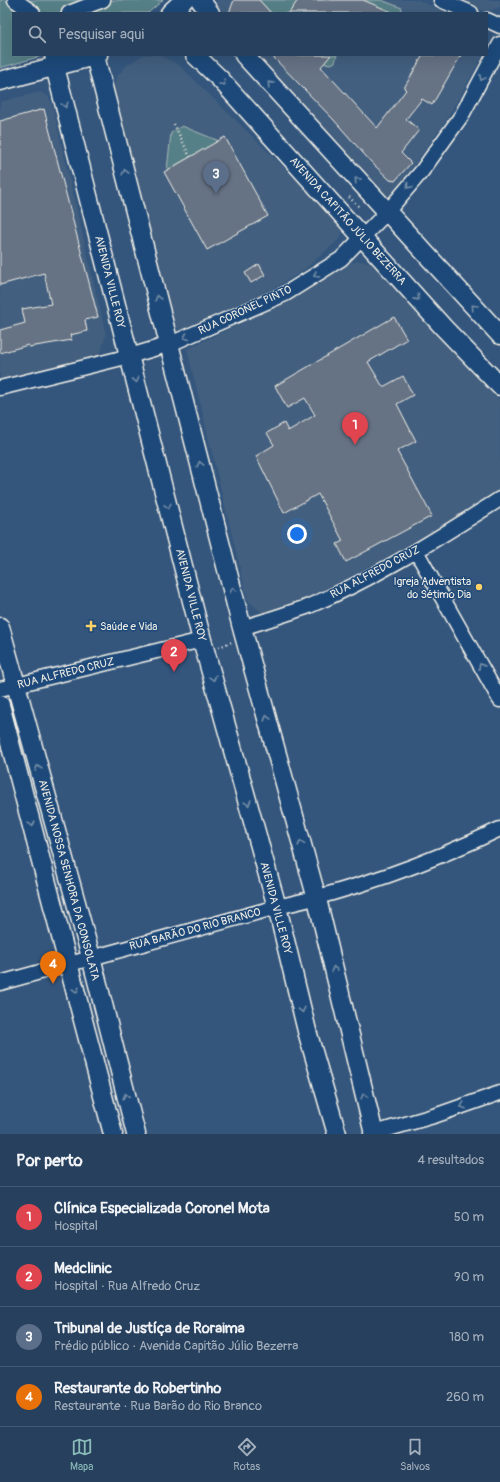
<!DOCTYPE html>
<html lang="pt">
<meta charset="utf-8">
<style>
body{margin:0;font-family:Pangolin,sans-serif;background:#334b67;color:#f1f3f6}
.you{position:absolute;left:297px;top:534px;width:14px;height:14px;margin:-10px;border:3px solid #fff;border-radius:50%;background:#1a73e8;box-shadow:0 0 0 6px #1a73e833}
.badge{display:grid;place-items:center;width:26px;height:26px;border-radius:50%;background:#8bbbb9;color:#fff;font-size:13px;font-weight:700}
.pin{position:absolute;translate:-50% -33px;filter:drop-shadow(0 1px 2px #0008)}
.pin::after{content:'';position:absolute;top:21px;width:14px;height:12px;background:inherit;clip-path:polygon(0 0,100% 0,50% 100%)}
.list{margin:0;padding:0;list-style:none}
h2{display:flex;justify-content:space-between;align-items:center;height:52px;margin:0;padding:0 16px;font-size:17px}
h2 small{font-size:13px;font-weight:400;color:#a4afbc}
.list li{display:grid;grid-template-columns:26px 1fr auto;gap:12px;align-items:center;box-sizing:border-box;height:60px;padding:0 16px;border-top:1px solid #435973}
.list b{display:block;font-size:15px;white-space:nowrap}
.list p{margin:0;font-size:13px;white-space:nowrap;color:#a4afbc}
.list em{font-size:13px;font-style:normal;color:#a4afbc}
.icon{flex:none;width:22px;height:22px;fill:none;stroke:currentColor;stroke-width:2;stroke-linecap:round;stroke-linejoin:round}
.map{position:relative;flex:none;width:500px;height:1134px;overflow:hidden}
.search{position:absolute;background:#27405e;box-shadow:0 4px 16px #0002;left:12px;right:12px;top:12px;height:44px;display:flex;align-items:center;gap:10px;box-sizing:border-box;padding:0 14px;border-radius:0px;color:#a4afbc;font-size:15px}
.sheet{height:292px;background:#27405e}
nav{display:flex;justify-content:space-around;align-items:center;box-sizing:border-box;height:56px;border-top:1px solid #435973;background:#27405e;font-size:11px;color:#a4afbc}
nav a{display:grid;justify-items:center;gap:2px}
nav .on{color:#8bbbb9}
.map>svg:first-child{display:block}
.built{fill:#435f7f}
.green{fill:#578087;stroke:#a6b8b8}
.building{fill:#667385;stroke:#f4f1e8}
.lines{fill:none;stroke-linecap:round;stroke-linejoin:round}
.minor-casing{stroke:#f4f1e8;stroke-width:17}
.major-casing{stroke:#f4f1e8;stroke-width:21}
.path{stroke:#f4f1e8;stroke-width:2.5;stroke-dasharray:1 3;stroke-linecap:butt}
.minor{stroke:#1f4a7a;stroke-width:14}
.major{stroke:#1f4a7a;stroke-width:18}
.oneway{stroke:#748da6}
.poi-dot{fill:#ffd166;stroke:#1f4a7a;stroke-width:1.5}
.labels{text-anchor:middle;dominant-baseline:central;stroke-width:3;stroke-linejoin:round;paint-order:stroke}
.street-label{font-size:11px;fill:#f4f1e8;stroke:#1f4a7a}
.poi-label{font-size:11px;fill:#f4f1e8;stroke:#1f4a7a;text-anchor:end}
</style>
<div class="map">
<svg width="500" height="1134" viewBox="0 0 500 1134">
<rect width="100%" height="100%" fill="#34567d"/>
<filter id="ink" filterUnits="userSpaceOnUse"><feTurbulence type="fractalNoise" baseFrequency=".025" numOctaves="2"/><feDisplacementMap in="SourceGraphic" scale="8" xChannelSelector="R" yChannelSelector="G"/><feConvolveMatrix kernelMatrix="1 2 1 2 8 2 1 2 1" color-interpolation-filters="sRGB"/></filter>
<g filter="url(#ink)">
<path class="built" d="M217,0H418L447,13H218L216,3Z
M456,0H500V7L486,12Z
M143,55H159L179,65L304,187L342,230L341,236L337,241L304,270L265,294L189,329L173,330L113,92L116,78L127,65Z
M255,55H483L445,122L389,200Z
M40,92L48,96L52,104L106,335L101,351L94,360L0,381V102Z
M359,261L372,263L500,401V489L476,507L412,545L307,599L263,613L248,601L187,349L257,316L346,264Z"/>
<path class="green" d="M0,0H163L148,13H13V55H45L0,68Z
M259,0H381L402,8L401,13H299L293,7L289,13H271Z
M331,55H337L335,62L331,64L324,63Z
M182,126L219,141L167,170L171,133Z"/>
<path class="building" d="M234,0H259L271,13H229Z
M298,0H363L394,13H289Z
M271,55H331L321,67L377,128L406,90L404,88L423,55H461L432,105L422,99L406,119L419,130L401,153L411,163L395,181L390,180L371,162L333,119Z
M44,109L98,317L85,320L87,331L70,335L72,340L29,347L28,345L0,353V330L25,323L22,309L51,304L44,273L0,285V121Z
M225,137L268,216L207,250L164,172Z
M259,264L265,275L251,283L245,273Z
M394,317L407,339L368,362L383,387L403,376L413,395L397,404L416,441L397,451L432,516L346,562L337,544L343,541L318,494L284,513L256,456L274,445L267,433L284,423L288,431L315,415L305,398L287,408L275,386Z"/>
<g class="lines">
<defs>
<path id="minor" d="M15,0L33,13
M441,0L471,13
M69,13L103,0
M487,20L500,26
M52,55L55,67
M0,388L130,356L170,344L285,294L341,259L387,212L422,171L462,115L500,44
M416,551L500,700
M242,628C264,621 287,614 309,606C376,578 438,538 500,499
M0,689L202,640
M0,983L277,907C354,890 429,863 500,829
M371,1134L437,1115L500,1093"/>
<path id="major" d="M200,0L210,13
M170,13L184,0
M195,55L220,79L444,328L500,386
M244,55L500,335
M95,56L242,628L317,899L374,1134
M55,67L202,640L277,907L307,1031L337,1134
M0,81L98,55
M0,627L91,957L136,1134
M0,705L113,1134"/>
</defs>
<use href="#minor" class="minor-casing"/>
<use href="#major" class="major-casing"/>
<path class="path" d="M174,124L190,157
M349,197L359,207
M219,647L232,642"/>
<use href="#minor" class="minor"/>
<use href="#major" class="major"/>
</g>
<defs><path id="oneway-chevron" d="M-2-3.5L2.5 0L-2 3.5" fill="none" stroke-width="1.6" stroke-linecap="round" stroke-linejoin="round"/></defs>
<g class="oneway">
<use href="#oneway-chevron" transform="translate(482 78) rotate(118)"/>
<use href="#oneway-chevron" transform="translate(223 83) rotate(47)"/>
<use href="#oneway-chevron" transform="translate(270 84) rotate(-132)"/>
<use href="#oneway-chevron" transform="translate(65 105) rotate(76)"/>
<use href="#oneway-chevron" transform="translate(125 172) rotate(-104)"/>
<use href="#oneway-chevron" transform="translate(357 180) rotate(-132)"/>
<use href="#oneway-chevron" transform="translate(409 186) rotate(131)"/>
<use href="#oneway-chevron" transform="translate(316 275) rotate(149)"/>
<use href="#oneway-chevron" transform="translate(158 298) rotate(-104)"/>
<use href="#oneway-chevron" transform="translate(417 298) rotate(48)"/>
<use href="#oneway-chevron" transform="translate(474 307) rotate(-133)"/>
<use href="#oneway-chevron" transform="translate(186 337) rotate(157)"/>
<use href="#oneway-chevron" transform="translate(136 380) rotate(76)"/>
<use href="#oneway-chevron" transform="translate(200 464) rotate(-104)"/>
<use href="#oneway-chevron" transform="translate(168 506) rotate(76)"/>
<use href="#oneway-chevron" transform="translate(233 590) rotate(-104)"/>
<use href="#oneway-chevron" transform="translate(481 666) rotate(-119)"/>
<use href="#oneway-chevron" transform="translate(213 678) rotate(74)"/>
<use href="#oneway-chevron" transform="translate(267 718) rotate(-105)"/>
<use href="#oneway-chevron" transform="translate(38 768) rotate(-106)"/>
<use href="#oneway-chevron" transform="translate(248 803) rotate(74)"/>
<use href="#oneway-chevron" transform="translate(32 824) rotate(75)"/>
<use href="#oneway-chevron" transform="translate(301 843) rotate(-106)"/>
<use href="#oneway-chevron" transform="translate(334 969) rotate(-104)"/>
<use href="#oneway-chevron" transform="translate(76 990) rotate(76)"/>
<use href="#oneway-chevron" transform="translate(302 1010) rotate(77)"/>
<use href="#oneway-chevron" transform="translate(126 1096) rotate(-104)"/>
<use href="#oneway-chevron" transform="translate(364 1096) rotate(-103)"/>
<use href="#oneway-chevron" transform="translate(463 1106) rotate(161)"/>
</g>
</g>
<g class="poi-dot">
<circle cx="479" cy="587" r="4"/>
<path d="M89 620h4v4h4v4h-4v4h-4v-4h-4v-4h4z"/>
</g>
<g class="labels">
<g class="street-label">
<text transform="translate(348 221) rotate(48)">AVENIDA CAPITÃO JÚLIO BEZERRA</text>
<text transform="translate(110 282) rotate(76)">AVENIDA VILLE ROY</text>
<text transform="translate(245 310) rotate(-25)">RUA CORONEL PINTO</text>
<text transform="translate(375 572) rotate(-28)">RUA ALFREDO CRUZ</text>
<text transform="translate(191 595) rotate(76)">AVENIDA VILLE ROY</text>
<text transform="translate(66 673) rotate(-14)">RUA ALFREDO CRUZ</text>
<text transform="translate(69 880) rotate(75)">AVENIDA NOSSA SENHORA DA CONSOLATA</text>
<text transform="translate(276 908) rotate(75)">AVENIDA VILLE ROY</text>
<text transform="translate(195 929) rotate(-15)">RUA BARÃO DO RIO BRANCO</text>
</g>
<g class="poi-label">
<text x="471" y="581">Igreja Adventista<tspan x="471" dy="13">do Sétimo Dia</tspan></text>
<text x="100" y="626" text-anchor="start">Saúde e Vida</text>
</g>
</g>
</svg>
<div class="you"></div>
<div class="pin badge" style="left:355px;top:445px;background:#e0444e">1</div>
<div class="pin badge" style="left:174px;top:672px;background:#e0444e">2</div>
<div class="pin badge" style="left:216px;top:194px;background:#5c6f8a">3</div>
<div class="pin badge" style="left:53px;top:984px;background:#e8710a">4</div>
<div class="search"><svg class="icon" aria-label="search" viewBox="0 0 24 24"><circle cx="10" cy="10" r="6"/><path d="M15 15l6 6"/></svg>Pesquisar aqui</div>
</div>
<section class="sheet">
<h2>Por perto<small>4 resultados</small></h2>
<ul class="list">
<li><span class="badge" style="background:#e0444e">1</span><div><b>Clínica Especializada Coronel Mota</b><p>Hospital</p></div><em>50 m</em></li>
<li><span class="badge" style="background:#e0444e">2</span><div><b>Medclinic</b><p>Hospital · Rua Alfredo Cruz</p></div><em>90 m</em></li>
<li><span class="badge" style="background:#5c6f8a">3</span><div><b>Tribunal de Justíça de Roraima</b><p>Prédio público · Avenida Capitão Júlio Bezerra</p></div><em>180 m</em></li>
<li><span class="badge" style="background:#e8710a">4</span><div><b>Restaurante do Robertinho</b><p>Restaurante · Rua Barão do Rio Branco</p></div><em>260 m</em></li>
</ul>
</section>
<nav>
<a class="on"><svg class="icon" aria-label="map" viewBox="0 0 24 24"><path d="M3 6l6-2 6 2 6-2v14l-6 2-6-2-6 2zM9 4v14M15 6v14"/></svg>Mapa</a>
<a><svg class="icon" aria-label="directions" viewBox="0 0 24 24"><path d="M12 3l9 9-9 9-9-9zM9 14v-3h6M13 9l2 2-2 2"/></svg>Rotas</a>
<a><svg class="icon" aria-label="saved" viewBox="0 0 24 24"><path d="M7 4h10v16l-5-4-5 4z"/></svg>Salvos</a>
</nav>
